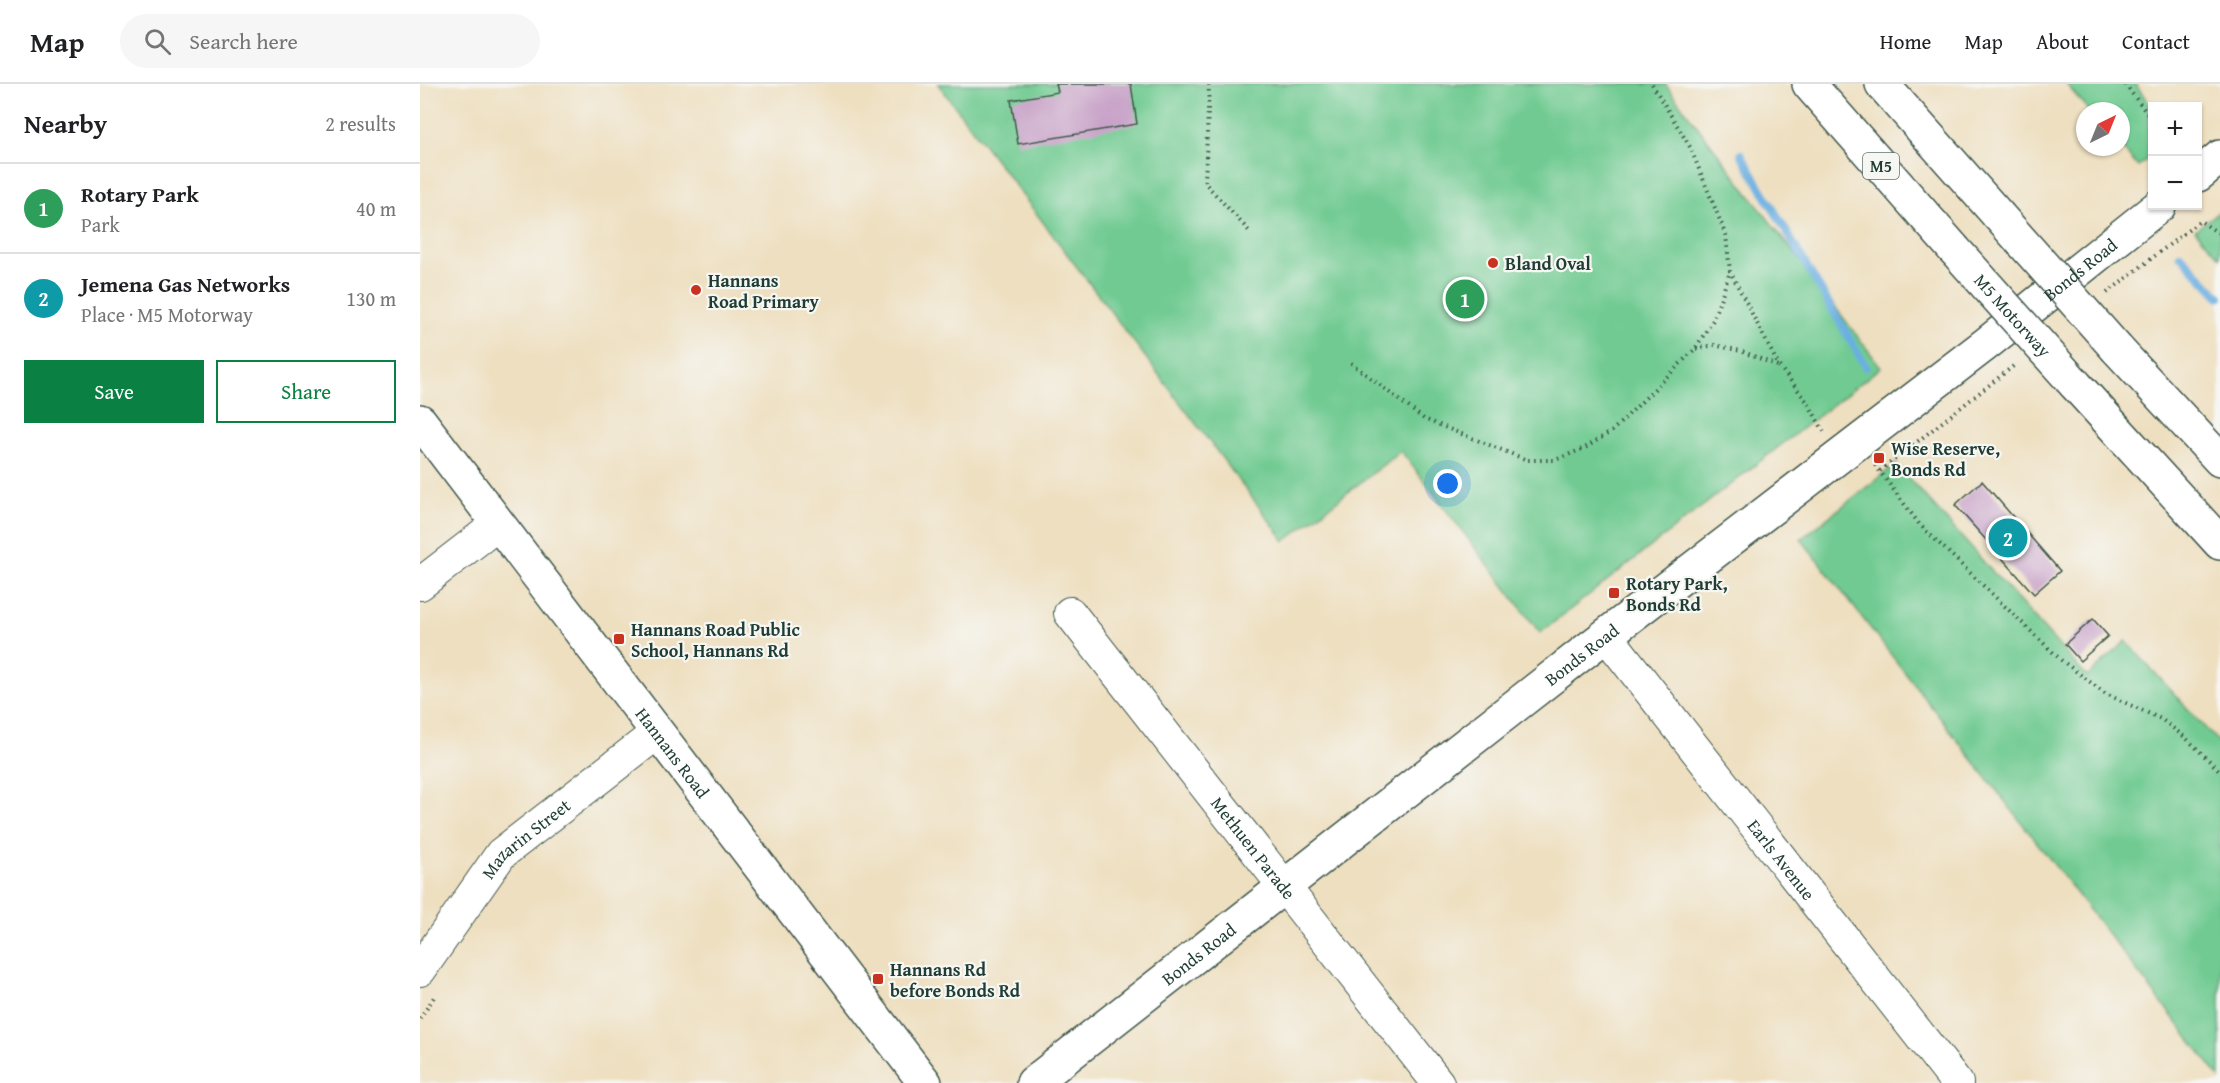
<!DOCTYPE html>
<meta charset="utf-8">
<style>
body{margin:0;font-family:"Gentium Book Plus",serif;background:#f6f6f6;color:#202124}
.controls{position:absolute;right:18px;top:18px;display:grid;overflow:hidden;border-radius:0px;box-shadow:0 2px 4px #0004}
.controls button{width:54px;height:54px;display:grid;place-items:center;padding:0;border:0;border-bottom:2px solid #e0e0e0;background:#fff;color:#202124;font:30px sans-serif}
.compass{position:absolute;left:1656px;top:18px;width:54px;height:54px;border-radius:50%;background:#fff;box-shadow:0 2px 4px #0004;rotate:43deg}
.you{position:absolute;left:1028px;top:400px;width:21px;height:21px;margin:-15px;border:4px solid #fff;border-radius:50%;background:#1a73e8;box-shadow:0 0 0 9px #1a73e833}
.badge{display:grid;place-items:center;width:39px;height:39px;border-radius:50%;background:#0b8043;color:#fff;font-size:20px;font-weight:700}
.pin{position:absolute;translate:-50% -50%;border:3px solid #fff;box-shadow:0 2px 6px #0006}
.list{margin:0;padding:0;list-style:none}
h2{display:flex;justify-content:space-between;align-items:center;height:78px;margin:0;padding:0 24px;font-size:26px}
h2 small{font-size:20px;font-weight:400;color:#757577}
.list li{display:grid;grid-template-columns:39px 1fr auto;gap:18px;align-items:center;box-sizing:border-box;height:90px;padding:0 24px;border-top:2px solid #e0e0e0}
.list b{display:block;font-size:22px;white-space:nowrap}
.list p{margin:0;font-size:20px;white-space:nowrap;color:#757577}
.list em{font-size:20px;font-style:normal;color:#757577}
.actions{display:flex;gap:12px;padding:18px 24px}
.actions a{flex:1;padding:14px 0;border:2px solid #0b8043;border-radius:0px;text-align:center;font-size:21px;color:#0b8043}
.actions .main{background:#0b8043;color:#fff}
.icon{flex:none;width:33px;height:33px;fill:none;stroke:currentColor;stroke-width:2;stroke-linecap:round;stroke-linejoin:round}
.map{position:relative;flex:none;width:1800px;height:999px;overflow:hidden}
header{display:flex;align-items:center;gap:36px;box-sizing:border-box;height:84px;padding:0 30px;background:#fff;border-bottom:2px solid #e0e0e0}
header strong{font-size:28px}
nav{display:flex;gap:33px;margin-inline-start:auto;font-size:21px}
.search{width:420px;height:54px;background:#f6f6f6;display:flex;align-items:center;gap:15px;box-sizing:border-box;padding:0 21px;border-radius:33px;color:#757577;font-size:22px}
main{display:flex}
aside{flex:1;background:#fff}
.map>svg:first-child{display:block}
.green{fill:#6fca91;stroke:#478462;stroke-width:1.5}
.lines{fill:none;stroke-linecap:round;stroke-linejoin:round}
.stream{stroke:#6bafe1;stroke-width:8}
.building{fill:#c8a2c8}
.minor-casing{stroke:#3e5549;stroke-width:34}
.secondary-casing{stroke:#3e5549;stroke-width:36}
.motorway-casing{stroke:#3e5549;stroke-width:36}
.path{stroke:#3e5549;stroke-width:4;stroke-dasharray:1.5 4.5;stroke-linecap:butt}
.minor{stroke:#fff;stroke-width:32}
.secondary{stroke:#fff;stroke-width:33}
.motorway{stroke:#fff;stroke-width:33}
.motorway-bridge-casing{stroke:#3e5549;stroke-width:36;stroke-linecap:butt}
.motorway-bridge{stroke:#fff;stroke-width:33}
.poi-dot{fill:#c8321e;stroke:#f6f6f2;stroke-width:2}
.labels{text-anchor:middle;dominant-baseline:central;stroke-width:4.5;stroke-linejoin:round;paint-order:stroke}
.shield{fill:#f6f6f2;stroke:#60746d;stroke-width:1.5}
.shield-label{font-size:16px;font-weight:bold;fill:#1f3d34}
.poi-label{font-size:18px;font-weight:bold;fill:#1f3d34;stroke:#f6f6f2;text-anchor:start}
.street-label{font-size:18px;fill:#1f3d34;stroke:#f6f6f2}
</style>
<header>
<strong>Map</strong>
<div class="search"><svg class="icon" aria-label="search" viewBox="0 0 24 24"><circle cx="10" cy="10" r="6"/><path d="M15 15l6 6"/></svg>Search here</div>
<nav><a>Home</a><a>Map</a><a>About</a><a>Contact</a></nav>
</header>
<main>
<aside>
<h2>Nearby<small>2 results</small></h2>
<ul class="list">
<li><span class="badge" style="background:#2e9e5b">1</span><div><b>Rotary Park</b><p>Park</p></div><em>40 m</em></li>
<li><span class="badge" style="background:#0f9aa8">2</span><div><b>Jemena Gas Networks</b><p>Place · M5 Motorway</p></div><em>130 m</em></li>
</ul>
<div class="actions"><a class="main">Save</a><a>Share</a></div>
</aside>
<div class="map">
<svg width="1800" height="999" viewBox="0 0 1800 999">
<rect width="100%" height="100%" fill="#f6f6f2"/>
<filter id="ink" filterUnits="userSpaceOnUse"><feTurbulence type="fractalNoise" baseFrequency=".0167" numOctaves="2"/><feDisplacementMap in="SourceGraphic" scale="12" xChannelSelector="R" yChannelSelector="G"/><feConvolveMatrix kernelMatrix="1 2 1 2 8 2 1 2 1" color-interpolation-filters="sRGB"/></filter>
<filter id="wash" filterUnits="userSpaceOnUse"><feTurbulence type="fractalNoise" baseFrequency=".008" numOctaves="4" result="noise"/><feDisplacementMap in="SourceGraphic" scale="24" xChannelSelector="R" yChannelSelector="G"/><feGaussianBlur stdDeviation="1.35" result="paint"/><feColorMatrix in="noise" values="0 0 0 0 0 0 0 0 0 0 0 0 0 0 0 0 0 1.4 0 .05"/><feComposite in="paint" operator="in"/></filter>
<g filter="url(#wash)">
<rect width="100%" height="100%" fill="#eedfc0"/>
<path class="green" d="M518,0H1245L1461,283L1120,549L981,367L865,457Z
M1646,0H1715L1732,23V71L1718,83L1701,63V27H1669Z
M1800,127V173L1775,146Z
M1476,380L1667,593L1706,557L1800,660V994L1381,455Z"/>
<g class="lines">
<path class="stream" d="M1321,70L1446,283
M1760,171L1800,213"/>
</g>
<g id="blocks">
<path class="building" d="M636,0H711L717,40L598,60L591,16L638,8Z
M1562,397L1640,487L1614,510L1535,421Z
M1673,535L1688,552L1660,577L1645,560Z"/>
</g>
</g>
<g filter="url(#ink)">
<use href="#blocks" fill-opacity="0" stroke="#3e5549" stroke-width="1.5"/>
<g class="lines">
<defs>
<g id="minor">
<path d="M0,500L78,440"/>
<path id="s1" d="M650,529L1018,999"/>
<path id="s2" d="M1186,551L1537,999"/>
<path id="s3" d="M0,886L81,770L237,649"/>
</g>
<g id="secondary">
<path d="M1778,91L1800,73"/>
<path id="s4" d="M0,337L505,999"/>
<path id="s5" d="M613,999L1168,565L1566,260L1739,122"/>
</g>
<path id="motorway" d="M1389,0L1533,164
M1462,0L1578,131
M1697,265L1800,376
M1654,299L1800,459"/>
</defs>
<use href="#minor" class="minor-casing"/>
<use href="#secondary" class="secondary-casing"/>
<use href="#motorway" class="motorway-casing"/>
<path class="path" d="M789,0L785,99L830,148
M1232,0L1270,63L1306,151L1310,187L1359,282L1388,319L1404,348
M1705,0L1732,36
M1687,209L1780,137L1800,150
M1276,265L1294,261L1321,267L1358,282
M931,279L1004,335L1107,376H1135L1165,364L1192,347L1275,265L1293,236L1310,188
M1455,381L1500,441L1641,576L1686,610L1741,635L1766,654L1800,687
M1460,387L1596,280
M0,935L14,913"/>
<use href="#minor" class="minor"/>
<use href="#secondary" class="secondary"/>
<use href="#motorway" class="motorway"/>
<defs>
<g id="motorway-bridge">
<path d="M1578,131L1697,265"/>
<path id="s6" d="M1533,164L1654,299"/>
</g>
</defs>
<use href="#motorway-bridge" class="motorway-bridge-casing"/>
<use href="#motorway-bridge" class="motorway-bridge"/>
</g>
</g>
<g class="poi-dot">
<circle cx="1073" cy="179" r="6"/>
<circle cx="276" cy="206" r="6"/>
<rect x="1453" y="368" width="12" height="12" rx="3"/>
<rect x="1188" y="503" width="12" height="12" rx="3"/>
<rect x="193" y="549" width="12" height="12" rx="3"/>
<rect x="452" y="889" width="12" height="12" rx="3"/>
</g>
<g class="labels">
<rect class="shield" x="1443" y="69" width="36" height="26" rx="4.5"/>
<g class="shield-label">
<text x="1461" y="82">M5</text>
</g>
<g class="poi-label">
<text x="1085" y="179">Bland Oval</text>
<text x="288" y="196">Hannans<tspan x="288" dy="21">Road Primary</tspan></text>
<text x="1471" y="364">Wise Reserve,<tspan x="1471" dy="21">Bonds Rd</tspan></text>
<text x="1206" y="499">Rotary Park,<tspan x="1206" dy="21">Bonds Rd</tspan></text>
<text x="211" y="545">Hannans Road Public<tspan x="211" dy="21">School, Hannans Rd</tspan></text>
<text x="470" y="885">Hannans Rd<tspan x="470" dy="21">before Bonds Rd</tspan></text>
</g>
<g class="street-label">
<text stroke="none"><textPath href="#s5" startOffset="1326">Bonds Road</textPath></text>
<text stroke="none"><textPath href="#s6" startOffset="90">M5 Motorway</textPath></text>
<text stroke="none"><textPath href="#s5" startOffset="696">Bonds Road</textPath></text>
<text stroke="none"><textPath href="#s4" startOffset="417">Hannans Road</textPath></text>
<text stroke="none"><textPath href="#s3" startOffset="170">Mazarin Street</textPath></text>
<text stroke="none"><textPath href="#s1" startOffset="298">Methuen Parade</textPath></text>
<text stroke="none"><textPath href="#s2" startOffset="285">Earls Avenue</textPath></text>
<text stroke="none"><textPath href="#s5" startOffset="210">Bonds Road</textPath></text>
</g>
</g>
</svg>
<div class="controls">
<button>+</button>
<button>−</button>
</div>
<svg class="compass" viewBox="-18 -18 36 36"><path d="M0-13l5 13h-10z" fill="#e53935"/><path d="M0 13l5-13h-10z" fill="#757577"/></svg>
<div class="you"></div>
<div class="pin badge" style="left:1045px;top:215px;background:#2e9e5b">1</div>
<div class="pin badge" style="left:1588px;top:454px;background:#0f9aa8">2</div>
</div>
</main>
